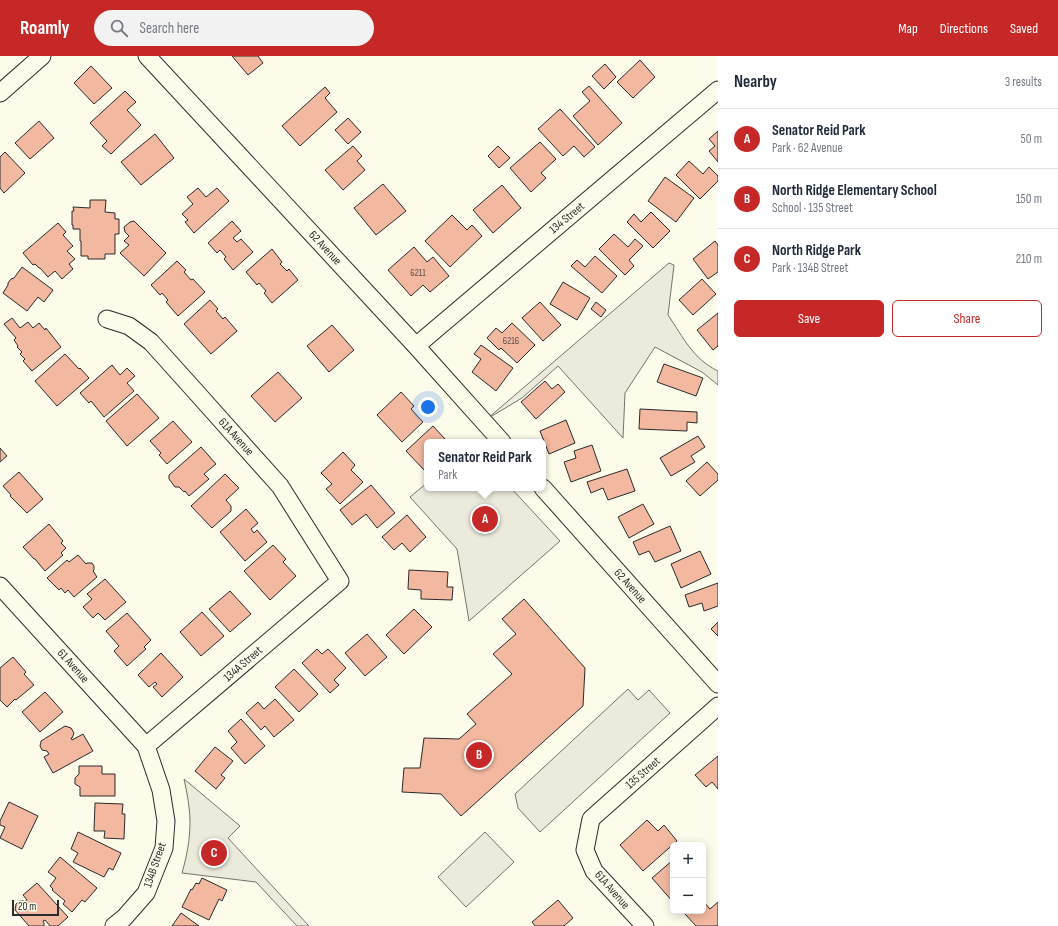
<!DOCTYPE html>
<meta charset="utf-8">
<style>
body{margin:0;font-family:"Sofia Sans Condensed",sans-serif;background:#f2f2f3;color:#1f2937}
.controls{position:absolute;right:12px;bottom:12px;display:grid;overflow:hidden;border-radius:6px;box-shadow:0 2px 10px #0003}
.controls button{width:36px;height:36px;display:grid;place-items:center;padding:0;border:0;border-bottom:1px solid #e0e1e3;background:#fff;color:#1f2937;font:20px sans-serif}
.scale{position:absolute;left:12px;bottom:10px;width:47px;box-sizing:border-box;padding-left:4px;border:2px solid #2b2b2b;border-top:0;font-size:11px;line-height:14px;white-space:nowrap;color:#2b2b2b;-webkit-text-stroke:3px #fdfbea;paint-order:stroke}
.you{position:absolute;left:428px;top:351px;width:14px;height:14px;margin:-10px;border:3px solid #fff;border-radius:50%;background:#1a73e8;box-shadow:0 0 0 6px #1a73e833}
.badge{display:grid;place-items:center;width:26px;height:26px;border-radius:50%;background:#c62828;color:#fff;font-size:13px;font-weight:700}
.pin{position:absolute;translate:-50% -50%;border:2px solid #fff;box-shadow:0 1px 4px #0006}
.popup{position:absolute;left:424px;top:383px;width:122px;height:52px;box-sizing:border-box;display:grid;place-content:center;border-radius:6px;background:#fff;filter:drop-shadow(0 1px 3px #0005);font-size:13px;white-space:nowrap;color:#747a83}
.popup b{font-size:15px;color:#1f2937}
.popup::after{content:'';position:absolute;left:50%;top:100%;margin-left:-8px;border:8px solid transparent;border-top-color:#fff}
.list{margin:0;padding:0;list-style:none}
h2{display:flex;justify-content:space-between;align-items:center;height:52px;margin:0;padding:0 16px;font-size:17px}
h2 small{font-size:13px;font-weight:400;color:#747a83}
.list li{display:grid;grid-template-columns:26px 1fr auto;gap:12px;align-items:center;box-sizing:border-box;height:60px;padding:0 16px;border-top:1px solid #e0e1e3}
.list b{display:block;font-size:15px;white-space:nowrap}
.list p{margin:0;font-size:13px;white-space:nowrap;color:#747a83}
.list em{font-size:13px;font-style:normal;color:#747a83}
.actions{display:flex;gap:8px;padding:12px 16px}
.actions a{flex:1;padding:9px 0;border:1px solid #c62828;border-radius:6px;text-align:center;font-size:14px;color:#c62828}
.actions .main{background:#c62828;color:#fff}
.icon{flex:none;width:22px;height:22px;fill:none;stroke:currentColor;stroke-width:2;stroke-linecap:round;stroke-linejoin:round}
.map{position:relative;flex:none;width:718px;height:870px;overflow:hidden}
header{display:flex;align-items:center;gap:24px;box-sizing:border-box;height:56px;padding:0 20px;background:#c62828;color:#fff}
header strong{font-size:19px}
nav{display:flex;gap:22px;margin-inline-start:auto;font-size:14px}
.search{width:280px;height:36px;background:#f2f2f3;display:flex;align-items:center;gap:10px;box-sizing:border-box;padding:0 14px;border-radius:22px;color:#747a83;font-size:15px}
main{display:flex}
aside{flex:1;background:#fff}
.map>svg:first-child{display:block}
.green{fill:#ecebdb;stroke:#74746e}
.parking{fill:#eceadb;stroke:#74746e}
.building{fill:#f2b8a0;stroke:#2b2b2b}
.lines{fill:none;stroke-linecap:round;stroke-linejoin:round}
.minor-casing{stroke:#2b2b2b;stroke-width:19}
.minor{stroke:#fdfbea;stroke-width:17}
.labels{text-anchor:middle;dominant-baseline:central;stroke-width:3;stroke-linejoin:round;paint-order:stroke}
.number-label{font-size:10px;fill:#5d4e48}
.street-label{font-size:12px;fill:#2b2b2b;stroke:#fdfbea}
</style>
<header>
<strong>Roamly</strong>
<div class="search"><svg class="icon" aria-label="search" viewBox="0 0 24 24"><circle cx="10" cy="10" r="6"/><path d="M15 15l6 6"/></svg>Search here</div>
<nav><a>Map</a><a>Directions</a><a>Saved</a></nav>
</header>
<main>
<div class="map">
<svg width="718" height="870" viewBox="0 0 718 870">
<rect width="100%" height="100%" fill="#fdfbea"/>
<path class="green" d="M669,207L674,209L668,259C683,281 693,303 718,315V329L702,316L655,291L625,337L623,382L558,310L522,342L487,363Z
M427,427V432H511L560,485L469,565L457,493L410,441Z
M184,723L240,770L228,782L309,870H297L256,826L182,817C188,796 192,773 189,751C188,742 186,732 184,723Z
M485,776L514,806L466,851L438,821Z"/>
<path class="parking" d="M628,633L638,644L649,634L670,657L540,776L518,752L515,738Z"/>
<path class="building" d="M232,0H258L263,7L248,19Z
M640,4L655,21L633,42L617,26Z
M605,8L616,21L604,33L592,20Z
M91,10L112,32L94,48L74,27Z
M589,30L622,67L598,89L573,60L590,45L582,36Z
M325,31L330,37L325,42L337,56L300,90L282,70Z
M125,35L136,46L127,54L141,69L111,98L102,90L107,85L90,67Z
M560,53L595,91L584,101L574,90L563,100L538,73Z
M348,62L361,76L348,88L335,74Z
M39,65L54,82L30,103L15,87Z
M718,75V106L709,95L715,90L709,83Z
M155,78L174,102L141,129L121,106Z
M540,86L556,103L541,117L546,122L531,136L510,112Z
M353,90L362,100L357,105L365,114L343,134L325,114Z
M498,90L510,102L499,112L488,100Z
M5,96L25,117L4,137L0,132V101Z
M689,105L703,118L709,111L718,120V125L700,143L676,119Z
M665,121L694,142L676,166L648,145Z
M383,128L406,155L376,179L354,152Z
M502,129L521,152L493,177L473,154Z
M198,132L206,141L217,132L229,145L194,177L185,166L188,164L182,158L193,148L187,141Z
M90,144H106L105,156L115,157V163H119V178H115V198H105V203H88V200H81V185H80V173H73V169H72V155H74L73,151L90,152Z
M651,156L670,175L653,192L627,166L634,158L641,166Z
M452,159L467,174L472,169L482,180L450,211L425,185Z
M134,165L166,197L144,220L120,197L129,189L124,185L129,180L125,176L124,171L130,166Z
M232,165L241,175L233,182L237,186L241,183L253,196L233,214L224,203L226,201L220,194L217,197L208,187Z
M58,167L66,176L63,179L73,190L67,195L75,203L69,208L73,213L62,223L55,215L48,221L40,212H39L35,208L33,209L23,197Z
M614,178L628,191L635,183L643,190L629,204L634,210L625,219L599,193Z
M715,185L718,189V216L708,223L693,203Z
M414,191L427,206L433,201L449,220L430,236L423,229L411,240L388,214Z
M272,193L282,206L280,208L287,215L289,213L298,224L272,247L264,237L266,235L259,227L257,229L246,216Z
M595,200L617,220L602,237L571,210L577,204L585,211Z
M177,205L186,214L184,216L191,224L193,223L205,236L178,260L166,246L168,244L162,237L160,239L151,229Z
M22,211L53,234L44,246L38,241L27,255L3,237L8,229V227L11,223L14,222Z
M702,223L716,238L693,259L679,244Z
M563,226L590,242L577,264L550,248Z
M210,244L218,253L216,255L223,263L225,261L237,275L211,298L184,268Z
M540,246L561,269L543,285L522,262Z
M596,246L606,254L601,261L591,253Z
M718,257V290L713,294L697,274Z
M12,262L20,272L28,266L33,272L39,267L45,274L46,272L61,291L32,315L23,305L25,303L20,298L22,296L17,291L18,290L14,284L16,282L4,268Z
M512,267L535,289L517,307L501,292L499,294L487,282L496,272L502,277Z
M332,269L354,294L329,316L307,290Z
M481,289L513,312L496,335L472,316L481,303L474,298Z
M65,298L79,313L80,312L89,322L57,350L35,325Z
M664,308L703,322L696,340L657,326Z
M112,309L120,319L127,312L135,320L127,327L134,335L104,361L91,345L89,347L80,337Z
M278,316L302,342L275,366L251,340Z
M545,325L552,333L558,328L565,336L536,363L521,346Z
M401,336L414,350L411,353L423,366L402,386L377,359Z
M137,338L159,362L127,390L106,365Z
M640,353L697,356V367L687,366V375L639,373Z
M566,364L575,387L549,398L540,375Z
M173,365L192,386L167,408L159,399L161,397L150,385Z
M433,370L445,383L441,386H427V417L406,395Z
M698,380L705,391L691,400L695,406L671,420L660,402Z
M592,389L601,415L571,426L564,406L576,402L574,395Z
M201,391L216,408L204,418L209,423L189,440L185,435L184,436L179,431H175L169,423V419Z
M0,392L7,400L0,406Z
M343,396L355,409L351,414L363,426L340,448L326,433L332,428L321,417Z
M707,406L718,418V424L700,440L686,425Z
M627,413L635,435L608,444L603,432L591,437L587,426Z
M19,416L43,443L27,457L10,440L11,439L3,430Z
M225,418L239,432L226,444L231,450V455L212,472L191,450Z
M371,429L395,457L377,472L366,458L352,469L340,454Z
M643,448L654,468L629,482L618,461Z
M246,453L258,467L251,473L254,477L257,474L267,486L245,505L220,476Z
M407,459L426,481L410,496L402,487L394,494L382,481Z
M49,468L63,485L61,487L66,492L61,497L63,499L45,515L35,503H34L23,491Z
M670,470L681,495L655,506L649,495L639,499L633,486Z
M273,489L286,503L283,506L296,520L270,544L244,515Z
M700,495L711,518L681,532L671,508Z
M78,499L86,508L87,507H92L94,510V514L93,515L97,521L74,541L68,534L65,537L61,532L59,534L47,522L67,504L69,506Z
M409,514L448,516L447,531H453L452,544L421,543V534L408,533Z
M105,523L126,546L105,564L98,557L93,562L83,551L92,543L87,538Z
M718,527V550L704,555L702,547L689,551L685,539Z
M230,535L251,558L230,576L209,553Z
M524,543L585,612L583,650L461,760L441,738L402,736L404,712H420L424,682L459,683L476,668L467,658L512,618L493,598L516,578L502,563Z
M414,553L432,571L404,598L386,579Z
M202,556L224,580L201,600L180,576Z
M127,557L151,584L144,591L146,593L127,610L114,595L119,590L106,575Z
M718,566V580L711,573Z
M367,578L387,601L365,620L345,597Z
M317,593L322,598L328,593L346,612L334,624L339,629L330,637L302,607Z
M161,597L183,621L162,641L153,631L157,628L155,626L149,631L138,619Z
M13,601L26,616L24,618L34,629L16,644L15,643L7,651L0,644V612Z
M294,613L318,638L299,656L275,631Z
M45,636L63,656L40,676L22,656Z
M275,643L294,664L274,681L265,670L261,674L246,657L258,646L264,653Z
M241,663L265,690L245,708L231,692L237,686L228,675Z
M65,670L71,672L74,677L72,682H71L72,684L83,678L93,695L53,717L44,701L49,698L47,695L42,694L40,690L41,686V685Z
M215,691L233,705L221,719L225,722L216,733L195,715Z
M718,700V733L712,726L706,731L695,719Z
M79,710H102V718H115V740H80V731L75,728V722L79,718Z
M9,746L38,760L22,793L0,782L5,771L0,769V765Z
M95,747L123,748L122,758H125L124,783L104,782L105,775H94Z
M647,764L658,775L664,769L677,785L643,815L620,789Z
M78,776L121,797L113,814L109,812L104,821L73,806L78,797L71,793Z
M60,801L97,832L85,846L82,844L72,856L63,848L65,845L52,834L53,833L50,830L56,822L48,816Z
M673,804V846L652,822Z
M202,822L227,834L222,845L219,843L209,864L182,851L191,833L192,834L196,827L199,828Z
M37,827L68,861L58,870H50L45,864L43,865L44,867V870H29L15,854L16,848L19,845H24V846L27,844L23,839Z
M558,844L573,862L564,870H535L532,866Z
M703,845L710,853L718,846V870H696L685,858L689,855H703Z
M181,857L199,870H172Z"/>
<g class="lines">
<defs>
<path id="minor" d="M147,0L416,290L502,386
M0,37L42,0
M107,263L129,270L151,286L196,336L280,430L340,525L146,690
M416,290L718,34
M543,432L718,628
M0,530L146,690L161,734L166,765L164,792L146,837L124,862L114,870
M645,870L594,815L585,794L591,763L718,650"/>
</defs>
<use href="#minor" class="minor-casing"/>
<use href="#minor" class="minor"/>
</g>
<g class="labels">
<g class="number-label">
<text x="418" y="217">6211</text>
<text x="511" y="285">6216</text>
</g>
<g class="street-label">
<text transform="translate(567 162) rotate(-40)">134 Street</text>
<text transform="translate(325 192) rotate(47)">62 Avenue</text>
<text transform="translate(236 381) rotate(48)">61A Avenue</text>
<text transform="translate(630 530) rotate(48)">62 Avenue</text>
<text transform="translate(243 608) rotate(-41)">134A Street</text>
<text transform="translate(73 610) rotate(48)">61 Avenue</text>
<text transform="translate(643 717) rotate(-41)">135 Street</text>
<text transform="translate(155 809) rotate(-71)">134B Street</text>
<text transform="translate(612 834) rotate(49)">61A Avenue</text>
</g>
</g>
</svg>
<div class="controls">
<button>+</button>
<button>−</button>
</div>
<div class="scale">20 m</div>
<div class="you"></div>
<div class="pin badge" style="left:485px;top:463px">A</div>
<div class="popup"><b>Senator Reid Park</b>Park</div>
<div class="pin badge" style="left:479px;top:699px">B</div>
<div class="pin badge" style="left:214px;top:797px">C</div>
</div>
<aside>
<h2>Nearby<small>3 results</small></h2>
<ul class="list">
<li><span class="badge">A</span><div><b>Senator Reid Park</b><p>Park · 62 Avenue</p></div><em>50 m</em></li>
<li><span class="badge">B</span><div><b>North Ridge Elementary School</b><p>School · 135 Street</p></div><em>150 m</em></li>
<li><span class="badge">C</span><div><b>North Ridge Park</b><p>Park · 134B Street</p></div><em>210 m</em></li>
</ul>
<div class="actions"><a class="main">Save</a><a>Share</a></div>
</aside>
</main>
